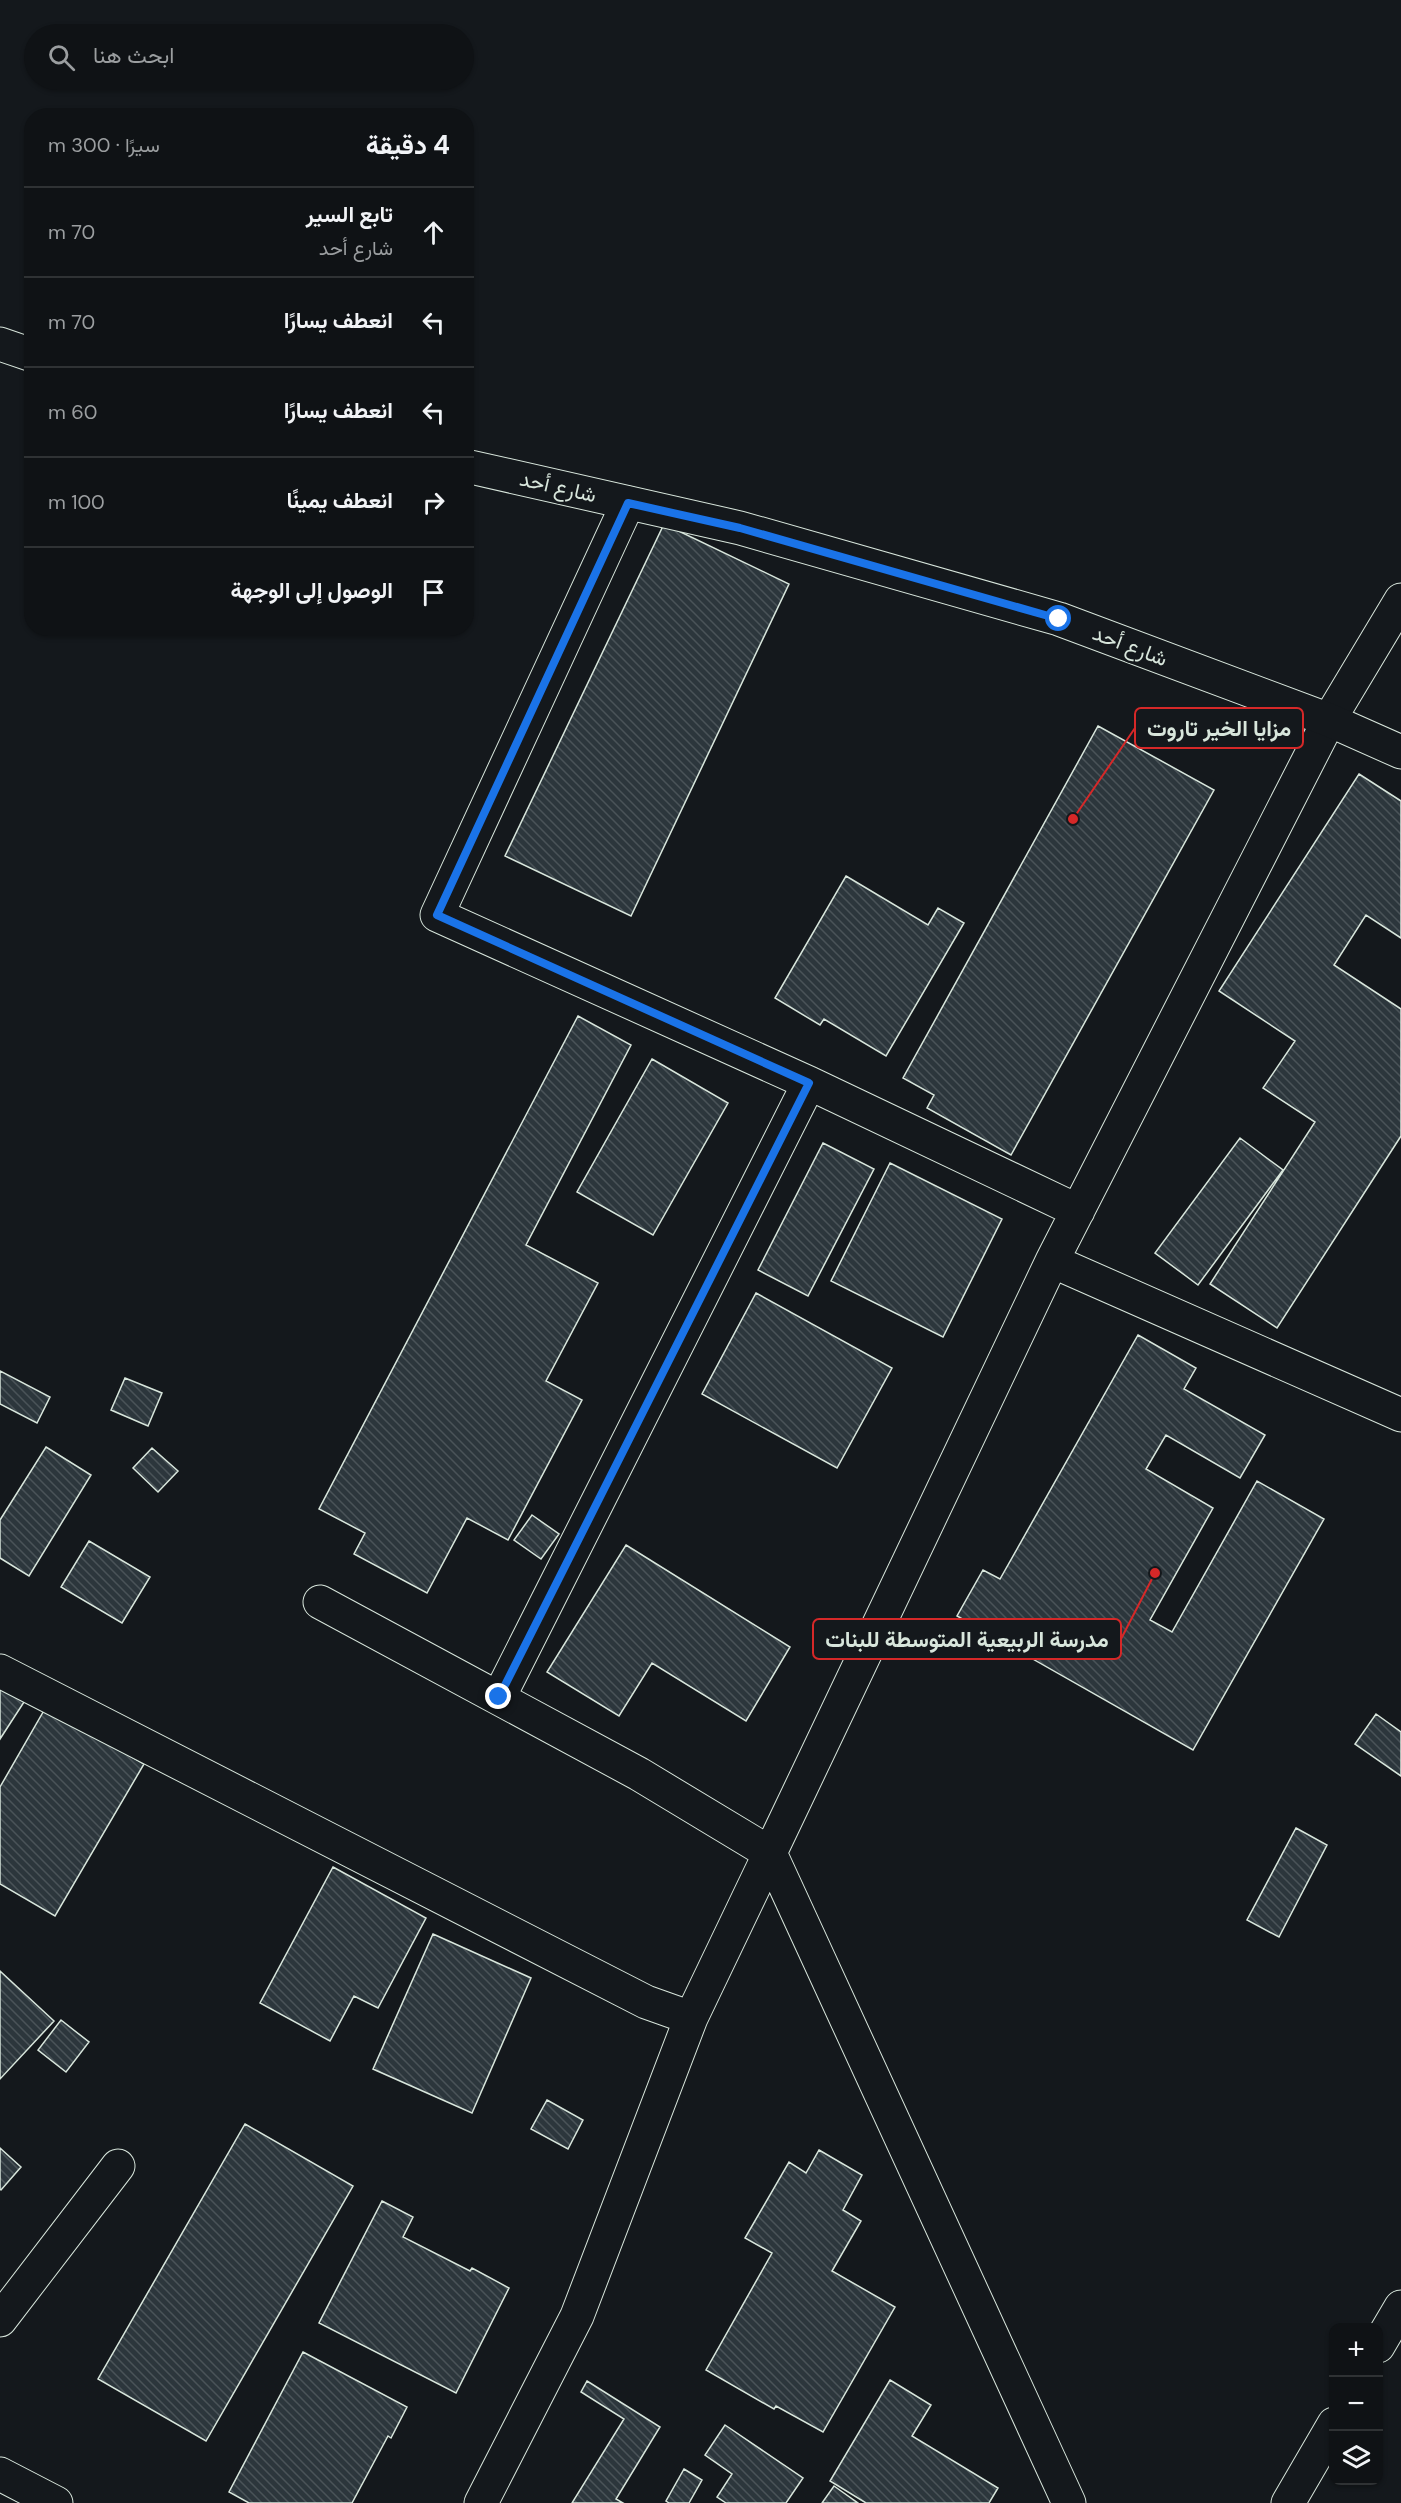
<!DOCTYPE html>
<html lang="ar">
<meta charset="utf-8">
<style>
body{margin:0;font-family:"DM Sans",Vazirmatn,sans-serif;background:#181b1e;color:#f1f3f6;direction:rtl}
.controls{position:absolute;right:18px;bottom:18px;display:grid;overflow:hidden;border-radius:12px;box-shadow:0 2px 4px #0004}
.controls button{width:54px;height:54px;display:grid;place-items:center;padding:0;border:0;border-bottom:2px solid #2f3234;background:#0f1215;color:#f1f3f6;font:30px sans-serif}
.stop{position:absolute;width:18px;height:18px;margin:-14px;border:4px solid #1a73e8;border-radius:50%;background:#fff}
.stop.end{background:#1a73e8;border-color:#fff;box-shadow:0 2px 6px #0008}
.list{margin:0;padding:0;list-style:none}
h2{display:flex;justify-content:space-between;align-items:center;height:78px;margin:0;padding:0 24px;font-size:26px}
h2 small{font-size:20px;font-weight:400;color:#9b9ea0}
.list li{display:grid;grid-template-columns:39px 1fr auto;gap:18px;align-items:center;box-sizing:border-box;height:90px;padding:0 24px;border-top:2px solid #2f3234}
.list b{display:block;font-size:22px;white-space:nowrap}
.list p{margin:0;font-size:20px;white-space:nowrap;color:#9b9ea0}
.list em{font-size:20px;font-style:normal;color:#9b9ea0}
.icon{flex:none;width:33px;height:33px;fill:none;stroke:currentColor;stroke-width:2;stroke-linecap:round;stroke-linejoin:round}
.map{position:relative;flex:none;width:1401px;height:2503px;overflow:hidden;direction:ltr}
.search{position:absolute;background:#0f1215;box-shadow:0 2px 4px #0004;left:24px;top:24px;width:450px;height:66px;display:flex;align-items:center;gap:15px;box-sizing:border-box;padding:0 21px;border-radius:33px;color:#9b9ea0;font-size:22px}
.panel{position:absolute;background:#0f1215;box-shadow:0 2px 4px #0004;left:24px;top:108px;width:450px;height:528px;border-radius:24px;direction:rtl}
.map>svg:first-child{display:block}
.building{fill:url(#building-back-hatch);stroke:#d8e6dc;stroke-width:1.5}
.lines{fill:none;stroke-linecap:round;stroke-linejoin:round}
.minor-casing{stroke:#d8e6dc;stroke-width:35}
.major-casing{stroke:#d8e6dc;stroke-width:35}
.minor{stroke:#14181c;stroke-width:33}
.major{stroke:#14181c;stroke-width:33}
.route{stroke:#1a73e8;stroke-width:8}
.labels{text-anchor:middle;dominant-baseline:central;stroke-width:4.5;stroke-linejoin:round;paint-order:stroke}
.street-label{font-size:21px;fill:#d8e6dc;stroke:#14181c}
.leader{fill:none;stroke:#d62828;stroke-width:2}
.callout-dot{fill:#d62828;stroke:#14181c;stroke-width:2}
.callout{fill:#14181c;stroke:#d62828;stroke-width:2}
.callout-label{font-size:22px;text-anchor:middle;font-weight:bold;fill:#d8e6dc}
</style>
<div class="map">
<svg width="1401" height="2503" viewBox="0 0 1401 2503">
<defs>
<pattern id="building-back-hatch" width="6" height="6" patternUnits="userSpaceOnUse" patternTransform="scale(1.5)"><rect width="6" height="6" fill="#2c363c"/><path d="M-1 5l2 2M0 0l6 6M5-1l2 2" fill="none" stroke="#4a5358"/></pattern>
</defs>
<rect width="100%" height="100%" fill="#14181c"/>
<path class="building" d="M664,524L789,584L631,916L505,856Z
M1098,726L1214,790L1011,1155L927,1108L934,1095L903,1078Z
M1359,774L1401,801V938L1366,915L1334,965L1401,1009V1136L1277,1328L1210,1284L1315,1122L1263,1088L1295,1041L1219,991Z
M846,876L928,925L938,908L964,923L886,1056L824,1019L820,1025L775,998Z
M578,1016L631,1045L526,1245L598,1283L546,1381L582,1400L508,1540L467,1518L427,1593L354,1554L365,1533L319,1509Z
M652,1059L728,1103L653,1235L577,1192Z
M1240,1138L1283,1170L1198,1285L1155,1253Z
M823,1143L874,1169L808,1296L758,1270Z
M890,1163L1002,1219L943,1337L831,1281Z
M756,1293L892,1368L837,1468L702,1394Z
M1138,1335L1196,1368L1184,1389L1265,1435L1240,1478L1166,1435L1146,1469L1213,1508L1150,1620L1172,1632L1257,1481L1324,1519L1193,1750L957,1616L983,1570L1000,1579Z
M0,1371L50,1397L37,1423L0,1404Z
M125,1378L162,1393L148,1426L111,1410Z
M46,1447L91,1475L29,1576L0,1558V1520Z
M152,1448L178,1471L158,1492L133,1468Z
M532,1515L559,1534L541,1559L514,1540Z
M89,1541L150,1577L122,1623L61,1587Z
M626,1545L790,1647L746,1721L652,1663L619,1716L547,1672Z
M0,1683L26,1699L0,1739Z
M46,1707L144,1764L55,1916L0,1884V1787Z
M1376,1714L1401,1732V1776L1355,1744Z
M1296,1828L1327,1845L1279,1937L1247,1920Z
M333,1867L426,1918L378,2008L354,1996L330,2041L260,2003Z
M433,1934L531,1978L472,2113L373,2069Z
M0,1971L54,2021L0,2079Z
M61,2020L89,2042L66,2072L38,2050Z
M547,2100L583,2120L568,2149L531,2129Z
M245,2124L353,2186L206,2441L98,2379Z
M0,2148L21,2167L1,2190L0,2189Z
M819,2150L862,2175L843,2210L861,2221L832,2271L895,2307L823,2432L776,2406L774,2409L706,2370L772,2253L745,2238L789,2162L806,2173Z
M382,2201L413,2217L403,2237L470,2271L472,2268L509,2288L456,2393L319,2323Z
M303,2352L407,2407L391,2438L388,2436L352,2503H249L229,2492Z
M890,2380L931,2405L912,2436L998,2488L989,2503H866L830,2481Z
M587,2381L660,2427L616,2499L623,2503H572L624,2419L581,2392Z
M725,2425L803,2478L786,2503H726L717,2497L732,2474L705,2455Z
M684,2469L702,2480L689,2503H669L666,2501Z
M834,2486L858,2503H822Z"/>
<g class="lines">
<defs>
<path id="minor" d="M628,503L437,915L809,1083L1078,1211
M1052,1261L1401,1415
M0,1671L646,2002L691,2018L770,1853L639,1774L320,1602
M499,1697L809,1083
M0,2320L118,2166
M1378,2346L1401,2307
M0,2474L56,2503
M481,2503L577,2316L691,2018
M1069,2503L770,1853L1052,1261L1329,720L1401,600
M1288,2503L1334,2424"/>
<path id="major" d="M0,344L32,355
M466,466L740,528L1059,619L1329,720L1401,752"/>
</defs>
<use href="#minor" class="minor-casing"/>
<use href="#major" class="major-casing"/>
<use href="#minor" class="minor"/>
<use href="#major" class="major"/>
</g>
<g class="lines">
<path class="route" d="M499,1697L809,1083L437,915L628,503L740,528L1059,619"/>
</g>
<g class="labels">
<g class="street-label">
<text transform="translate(558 487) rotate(13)">شارع أحد</text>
<text transform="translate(1130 646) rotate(21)">شارع أحد</text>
</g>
</g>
<path class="leader" d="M1073 819L1135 728M1155 1573L1121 1639"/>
<g class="callout-dot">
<circle cx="1073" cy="819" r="6"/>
<circle cx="1155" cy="1573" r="6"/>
</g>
<g class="callout">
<rect x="1135" y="708" width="168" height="40" rx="6"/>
<rect x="813" y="1619" width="308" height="40" rx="6"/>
</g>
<g class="callout-label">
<text x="1219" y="736">مزايا الخير تاروت</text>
<text x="967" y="1647">مدرسة الربيعية المتوسطة للبنات</text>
</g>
</svg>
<div class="controls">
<button>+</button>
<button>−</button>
<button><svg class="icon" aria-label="layers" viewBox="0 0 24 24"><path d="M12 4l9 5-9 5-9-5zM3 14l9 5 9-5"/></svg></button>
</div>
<div class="stop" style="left:1059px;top:619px"></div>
<div class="stop end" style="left:499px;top:1697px"></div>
<div class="search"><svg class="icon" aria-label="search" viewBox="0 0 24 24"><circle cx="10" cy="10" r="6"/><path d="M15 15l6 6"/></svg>ابحث هنا</div>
<section class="panel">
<h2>4 دقيقة<small>سيرًا · 300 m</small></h2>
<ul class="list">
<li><svg class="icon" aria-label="ahead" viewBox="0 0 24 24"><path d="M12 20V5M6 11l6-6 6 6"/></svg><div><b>تابع السير</b><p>شارع أحد</p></div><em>70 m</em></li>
<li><svg class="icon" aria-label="left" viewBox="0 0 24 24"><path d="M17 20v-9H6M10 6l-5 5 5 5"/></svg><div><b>انعطف يسارًا</b></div><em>70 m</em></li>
<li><svg class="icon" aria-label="left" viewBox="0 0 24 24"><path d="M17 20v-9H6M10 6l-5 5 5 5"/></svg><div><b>انعطف يسارًا</b></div><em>60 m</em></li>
<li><svg class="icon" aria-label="right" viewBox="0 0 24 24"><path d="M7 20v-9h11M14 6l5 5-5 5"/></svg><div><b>انعطف يمينًا</b></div><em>100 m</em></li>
<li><svg class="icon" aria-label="arrive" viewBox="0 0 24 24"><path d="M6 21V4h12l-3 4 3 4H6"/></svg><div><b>الوصول إلى الوجهة</b></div></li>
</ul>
</section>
</div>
